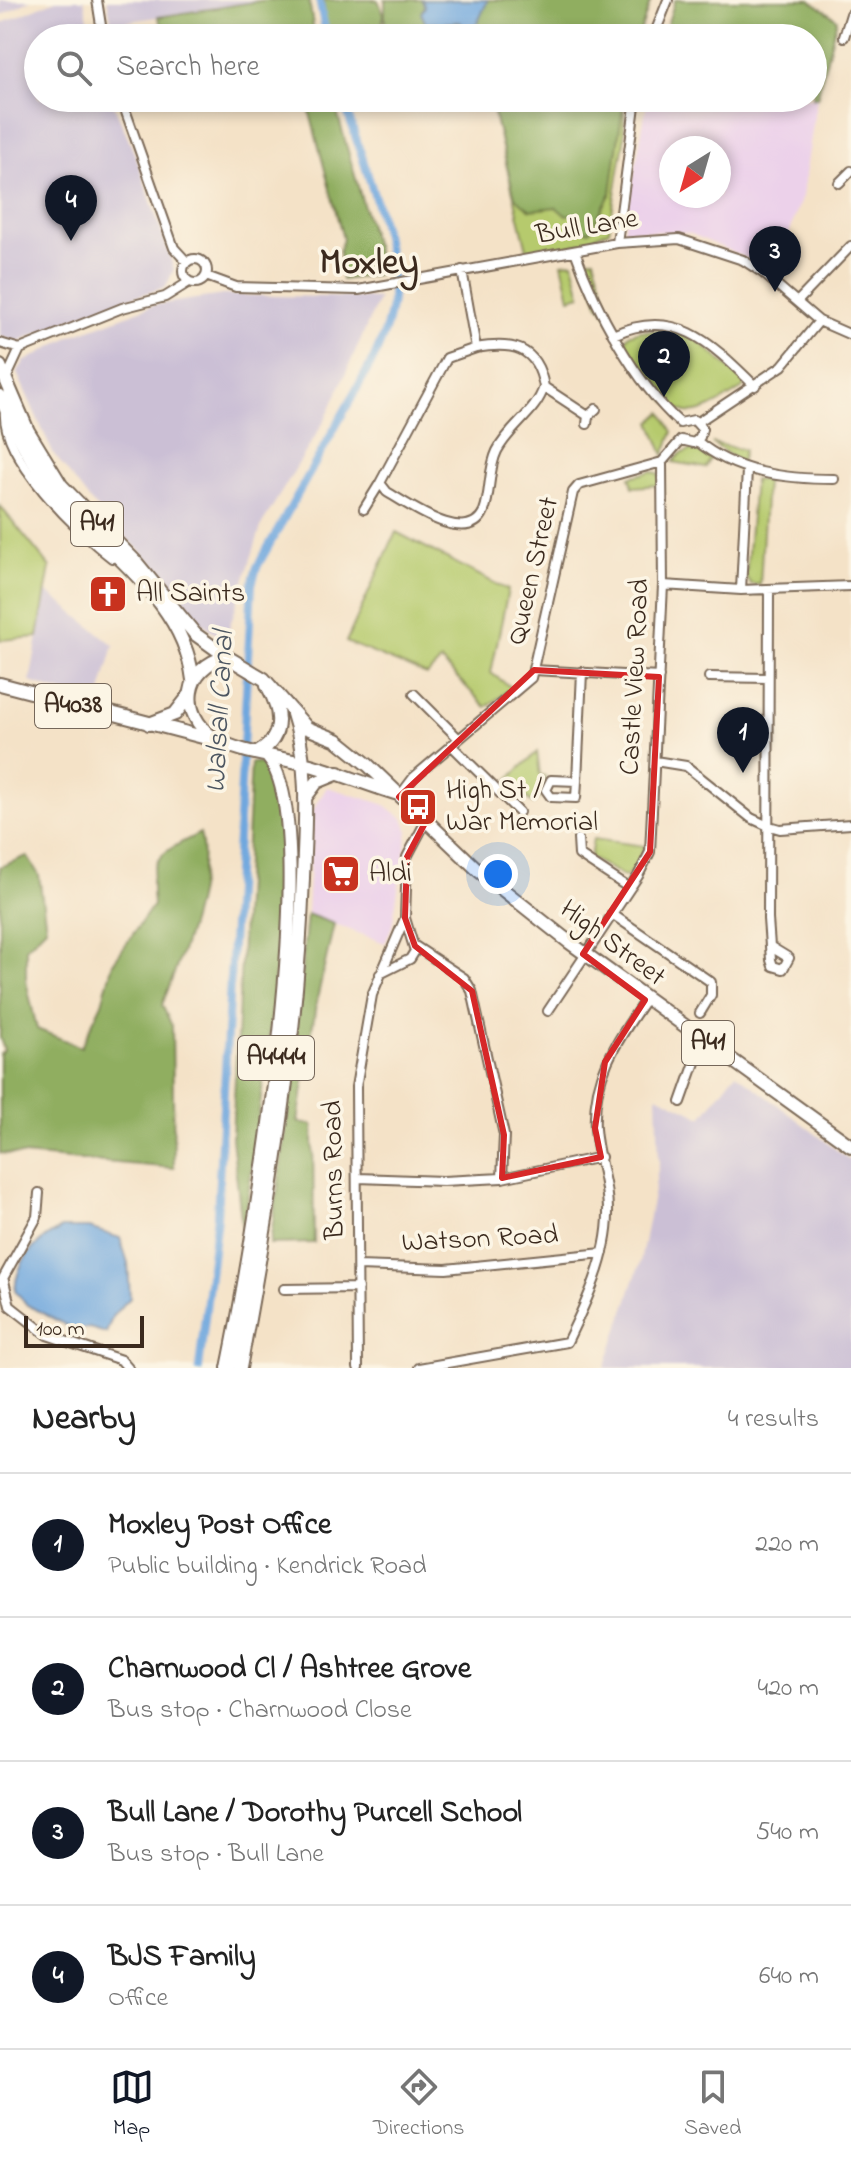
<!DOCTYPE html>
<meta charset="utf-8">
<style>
body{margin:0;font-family:"Indie Flower",sans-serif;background:#f2f2f2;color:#222}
.compass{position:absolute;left:659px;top:136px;width:72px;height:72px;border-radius:50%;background:#fff;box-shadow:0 4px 12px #0003;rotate:217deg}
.scale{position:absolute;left:24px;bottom:20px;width:120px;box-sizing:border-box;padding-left:8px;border:4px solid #3b2a1e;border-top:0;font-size:22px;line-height:28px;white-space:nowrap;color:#3b2a1e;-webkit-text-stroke:6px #fcf5e5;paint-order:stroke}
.you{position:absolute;left:498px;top:874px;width:28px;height:28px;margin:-20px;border:6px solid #fff;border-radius:50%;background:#1a73e8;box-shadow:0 0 0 12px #1a73e833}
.badge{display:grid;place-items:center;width:52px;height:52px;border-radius:50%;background:#111827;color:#fff;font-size:26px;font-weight:700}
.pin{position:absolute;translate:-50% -66px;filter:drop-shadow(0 2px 4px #0008)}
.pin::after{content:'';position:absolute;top:42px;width:28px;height:24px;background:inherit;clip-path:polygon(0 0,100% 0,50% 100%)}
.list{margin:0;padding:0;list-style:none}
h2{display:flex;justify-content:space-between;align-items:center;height:104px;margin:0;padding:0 32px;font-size:34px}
h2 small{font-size:26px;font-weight:400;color:#767676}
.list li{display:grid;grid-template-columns:52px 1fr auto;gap:24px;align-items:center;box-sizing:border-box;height:144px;padding:0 32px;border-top:2px solid #e0e0e0}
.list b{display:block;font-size:30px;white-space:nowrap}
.list p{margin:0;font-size:26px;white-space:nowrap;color:#767676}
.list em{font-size:26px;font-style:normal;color:#767676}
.icon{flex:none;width:44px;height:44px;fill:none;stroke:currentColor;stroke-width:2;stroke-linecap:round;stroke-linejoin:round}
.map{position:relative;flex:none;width:851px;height:1368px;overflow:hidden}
.search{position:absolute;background:#fff;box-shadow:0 4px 12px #0003;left:24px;right:24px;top:24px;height:88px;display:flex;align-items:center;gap:20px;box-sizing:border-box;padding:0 28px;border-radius:44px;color:#767676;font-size:30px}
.sheet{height:680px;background:#fff}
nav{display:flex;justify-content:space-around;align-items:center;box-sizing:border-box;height:112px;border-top:2px solid #e0e0e0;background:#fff;font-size:22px;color:#767676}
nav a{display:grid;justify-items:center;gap:4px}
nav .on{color:#111827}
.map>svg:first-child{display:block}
.built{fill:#ecd1ea;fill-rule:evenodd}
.industrial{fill:#cbbfd5}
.green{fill:#b6ca6d;stroke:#787a46;stroke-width:2}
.forest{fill:#90ae60;stroke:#666c3f;stroke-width:2}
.water{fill:#6fa7de;stroke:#55687e;stroke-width:2}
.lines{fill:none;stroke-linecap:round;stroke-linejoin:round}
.canal{stroke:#6fa7de;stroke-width:8}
.minor-casing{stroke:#7c6a59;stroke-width:12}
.primary-casing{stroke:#7c6a59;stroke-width:16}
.trunk-casing{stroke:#7c6a59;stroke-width:16}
.minor{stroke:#fff;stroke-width:8}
.primary{stroke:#fff;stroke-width:12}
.trunk{stroke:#fff;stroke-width:12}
.marked{fill:none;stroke:#d62828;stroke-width:6;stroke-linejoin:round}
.labels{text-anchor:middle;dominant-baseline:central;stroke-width:7;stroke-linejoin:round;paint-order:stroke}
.shield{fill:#fcf5e5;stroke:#75675a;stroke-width:2}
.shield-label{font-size:26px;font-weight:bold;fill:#3b2a1e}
.street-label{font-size:28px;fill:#3b2a1e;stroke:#fcf5e5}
.poi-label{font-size:28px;fill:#3b2a1e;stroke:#fcf5e5;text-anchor:start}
.water-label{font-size:30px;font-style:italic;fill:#4d5661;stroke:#fcf5e5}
.district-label{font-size:36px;font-weight:bold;fill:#3b2a1e;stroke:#fcf5e5}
</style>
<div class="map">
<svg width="851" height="1368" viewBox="0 0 851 1368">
<rect width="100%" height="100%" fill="#fcf5e5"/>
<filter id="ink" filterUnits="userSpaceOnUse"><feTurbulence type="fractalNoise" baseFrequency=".0125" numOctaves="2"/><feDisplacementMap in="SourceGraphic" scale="16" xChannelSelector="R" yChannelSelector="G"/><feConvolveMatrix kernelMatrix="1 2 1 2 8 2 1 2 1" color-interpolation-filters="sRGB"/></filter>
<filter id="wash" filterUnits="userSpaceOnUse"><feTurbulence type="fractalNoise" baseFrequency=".006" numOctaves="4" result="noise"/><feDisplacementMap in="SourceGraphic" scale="32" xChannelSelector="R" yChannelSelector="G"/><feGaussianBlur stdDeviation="1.8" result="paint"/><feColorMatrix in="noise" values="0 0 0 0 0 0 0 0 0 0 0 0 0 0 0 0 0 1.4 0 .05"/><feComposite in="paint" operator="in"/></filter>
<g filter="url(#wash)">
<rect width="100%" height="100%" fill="#f4e2c7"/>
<path class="built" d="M648,98H817L802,196L785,245L764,266L689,233L624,230ZM671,148H719V196H671Z
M327,787L383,804L403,818L408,831L392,926L385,943L307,914L313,810Z"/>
<path class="industrial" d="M0,0H31L0,16Z
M56,0H84L92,38H38V98H111L137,160L174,269L166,287L104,306L16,342L0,336V24Z
M107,0H266L112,24Z
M223,295L379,298L325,420L262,524L225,641L187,611L152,563L90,501L53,453L17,373L24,362L71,336L154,305Z
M46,591L114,645L98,703L30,682Z
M736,1073L851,1161V1368H605L640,1263L659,1164L657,1095L702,1117Z"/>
<path class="green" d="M490,98H624V141L609,230L582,243L528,254Z
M594,258L614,324L598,303L586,264L588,259Z
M573,262L581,295L570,298L562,263Z
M672,330L695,338L745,382L743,388C731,395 718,405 704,410C667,425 642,367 625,342L628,335L640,331Z
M662,412L673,432L664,455L651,422Z
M712,443L744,450L741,463Z
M693,449L711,458L706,468L673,462L680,454Z
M652,471L659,474L660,485L633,487L630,477Z
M754,480H766L760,585L751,584L746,577Z
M0,506L50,567L38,637L0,640Z
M396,532L508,590L491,673L512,688L486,707L441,661L427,675L346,642Z
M537,752L540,775L545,776L542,794L533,804L508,780Z
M593,839L645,846L634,870L625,877L590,858Z"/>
<path class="forest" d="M266,0H309L315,38H291L289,33L242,38H168L158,17Z
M323,0H378L384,14L381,29L385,32V0H422L425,7L422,10L433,26L460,22L467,30L478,22L487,0H651L638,38H332L326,26Z
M675,0H810L837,19L817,98H813V38H663Z
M306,98H333L376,250L377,275L342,280L339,251L343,239Z
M490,98H624L611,193L590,231L575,229L573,214L565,215L556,207L531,210L515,198Z
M251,762L261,764L272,780L286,837L271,1021L243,1236L232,1138Z
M200,833C212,878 179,962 162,1005L172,1026L174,1168L0,1153V1054L4,1050L0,1038V867L27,856L39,875L46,928L26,948V981L37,1029L81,1047L102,1003L113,963L153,905C148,856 159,854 200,833Z
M307,914L334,924L316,1004L298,1122L313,1125L314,1243L270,1244L287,1123Z"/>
<path class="water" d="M422,0H487V2L478,22L467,30L460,22L426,24L421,13L425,7Z
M62,1228H89L120,1238L128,1263L130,1298L113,1315L106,1333L89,1328L73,1329L27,1305L15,1290C17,1259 35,1242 62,1228Z"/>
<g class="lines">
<path class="canal" d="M319,0L327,38
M199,1368L217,1216L252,584L257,567L374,358C383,338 390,320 392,298C395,240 360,155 343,98"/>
</g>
</g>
<g filter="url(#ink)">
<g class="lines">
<defs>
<path id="minor" d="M97,0L103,38
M844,37L851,14
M653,38L668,0
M121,98L174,248L187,262
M839,183L851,171
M617,243L636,98
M575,251C595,308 634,382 680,423
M183 271a12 12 0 1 1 24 0a12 12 0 1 1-24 0Z
M462,270L476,348C511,342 537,345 544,387C536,413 510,426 497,451C488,469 491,493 484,511C468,548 408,504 387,492L380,483L447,358L476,348
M206,276L236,287L358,290L617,243L679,239L743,260L763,273L819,321L851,335
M797,302L851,246
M613,335C676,306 712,344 755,386
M0,343L20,349L122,308L165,297L189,282
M7,377L20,349
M544,387L588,416
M5,410C0,457 78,532 112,558
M698,422L782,366L819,321
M680,423L694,420L702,429L700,437L694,443L681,440
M587,424L588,416L596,409
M697,441C735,473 785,479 834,479
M364,509L380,483
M663,585L741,590L851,586
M741,590L747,470
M769,590L768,919L771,960L773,966L783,969L789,958L771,947
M534,670L659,677
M709,677L768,678
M414,694L458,738
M451,745L519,812
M655,761L686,766L751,818L766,825L780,829L851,824
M577,781L551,780L546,790L551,797L576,798L577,781L582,672
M399,797L414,777L531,678L573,492L579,485L662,462L681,440
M578,839L579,855L629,888
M612,914L711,982V995L700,1013
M415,946L464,978L472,991L504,1135L502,1178
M380,974L410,959L415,951L405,918L407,857L425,823
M548,1011L638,876L650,852L663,585L662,462
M681,1102L703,1040
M358,1178L443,1181L502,1178L601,1157
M358,1266L446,1269L603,1253
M4,1281L10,1306L47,1335L121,1360L128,1368
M1,1282L37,1217L39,1193
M284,1289L358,1288
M358,1368L356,1087L372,995L405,918
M419,1368L567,1342C586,1303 608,1257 608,1214C609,1185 597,1158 595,1129C592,1076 617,1041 645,1000"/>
<path id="primary" d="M0,684L218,741
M149,724L175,714L189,696"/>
<path id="trunk" d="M0,366L28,431L61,485L136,562L195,634L227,657
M0,396C15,430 31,463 54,491C103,552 183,597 193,680
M259,752C286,736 280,708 267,685
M395,793C368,785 342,774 314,766C287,758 236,753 214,738C178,714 184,666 227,657L264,679L307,728L337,740L368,765L478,870L569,942L851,1146
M305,798L317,782L339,773
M228,1368C248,1272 330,814 265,754
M240,1368C270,1206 297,1043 303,878C305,824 310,766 293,714"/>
</defs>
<use href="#minor" class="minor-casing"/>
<use href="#primary" class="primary-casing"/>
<use href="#trunk" class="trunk-casing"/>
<use href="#minor" class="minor"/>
<use href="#primary" class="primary"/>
<use href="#trunk" class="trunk"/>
</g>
</g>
<path class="marked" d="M534,670L659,677L650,852L583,954L645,1000L605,1062L595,1128L601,1157L502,1178L504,1135L472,991L415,946L405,918L407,857L425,823L399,797Z"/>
<defs>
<symbol id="church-square" viewBox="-11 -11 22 22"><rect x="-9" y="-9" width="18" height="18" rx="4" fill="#c8321e" stroke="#fcf5e5"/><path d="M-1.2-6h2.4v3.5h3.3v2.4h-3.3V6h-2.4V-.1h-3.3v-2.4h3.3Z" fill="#fff"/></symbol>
<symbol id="bus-square" viewBox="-11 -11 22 22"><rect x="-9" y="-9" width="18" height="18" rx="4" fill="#c8321e" stroke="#fcf5e5"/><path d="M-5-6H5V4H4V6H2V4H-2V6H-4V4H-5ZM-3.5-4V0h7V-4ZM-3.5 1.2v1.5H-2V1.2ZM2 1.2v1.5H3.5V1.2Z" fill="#fff"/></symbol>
<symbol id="supermarket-square" viewBox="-11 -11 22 22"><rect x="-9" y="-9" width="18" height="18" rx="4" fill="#c8321e" stroke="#fcf5e5"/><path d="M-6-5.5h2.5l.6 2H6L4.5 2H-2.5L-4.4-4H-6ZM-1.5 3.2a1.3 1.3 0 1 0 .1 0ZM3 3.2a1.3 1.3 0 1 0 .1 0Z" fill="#fff"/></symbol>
</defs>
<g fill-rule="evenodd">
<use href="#church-square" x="86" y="572" width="44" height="44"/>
<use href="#bus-square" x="396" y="785" width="44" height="44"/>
<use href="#supermarket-square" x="319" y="852" width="44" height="44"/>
</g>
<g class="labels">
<g class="shield">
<rect x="71" y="502" width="52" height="44" rx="6"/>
<rect x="35" y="684" width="76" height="44" rx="6"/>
<rect x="682" y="1021" width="52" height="44" rx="6"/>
<rect x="238" y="1036" width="76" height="44" rx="6"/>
</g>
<g class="shield-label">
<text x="97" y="524">A41</text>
<text x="73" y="706">A4038</text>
<text x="708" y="1043">A41</text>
<text x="276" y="1058">A4444</text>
</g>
<g class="street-label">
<text transform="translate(587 228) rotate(-10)">Bull Lane</text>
<text transform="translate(534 571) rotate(-77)">Queen Street</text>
<text transform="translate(636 677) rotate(-87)">Castle View Road</text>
<text transform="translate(612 944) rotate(37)">High Street</text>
<text transform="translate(335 1170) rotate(-91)">Burns Road</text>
<text transform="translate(480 1240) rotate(-3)">Watson Road</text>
</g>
<g class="poi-label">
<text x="136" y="594">All Saints</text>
<text x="446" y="791">High St /<tspan x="446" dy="32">War Memorial</tspan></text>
<text x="369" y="874">Aldi</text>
</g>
<g class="water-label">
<text transform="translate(221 712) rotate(-87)">Walsall Canal</text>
</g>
<g class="district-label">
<text x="369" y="264">Moxley</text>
</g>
</g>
</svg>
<svg class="compass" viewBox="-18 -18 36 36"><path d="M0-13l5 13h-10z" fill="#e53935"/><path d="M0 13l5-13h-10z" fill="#767676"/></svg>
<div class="scale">100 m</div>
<div class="you"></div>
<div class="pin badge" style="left:743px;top:773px">1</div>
<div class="pin badge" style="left:664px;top:397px">2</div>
<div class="pin badge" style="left:775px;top:292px">3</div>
<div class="pin badge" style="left:71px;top:241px">4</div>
<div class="search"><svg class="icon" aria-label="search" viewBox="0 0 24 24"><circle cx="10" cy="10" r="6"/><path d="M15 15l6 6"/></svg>Search here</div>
</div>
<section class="sheet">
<h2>Nearby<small>4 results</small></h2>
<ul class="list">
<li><span class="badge">1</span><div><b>Moxley Post Office</b><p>Public building · Kendrick Road</p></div><em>220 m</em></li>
<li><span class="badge">2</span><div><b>Charnwood Cl / Ashtree Grove</b><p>Bus stop · Charnwood Close</p></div><em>420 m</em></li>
<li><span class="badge">3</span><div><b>Bull Lane / Dorothy Purcell School</b><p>Bus stop · Bull Lane</p></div><em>540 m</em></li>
<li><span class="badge">4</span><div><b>BJS Family</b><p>Office</p></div><em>640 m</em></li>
</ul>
</section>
<nav>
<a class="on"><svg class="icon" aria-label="map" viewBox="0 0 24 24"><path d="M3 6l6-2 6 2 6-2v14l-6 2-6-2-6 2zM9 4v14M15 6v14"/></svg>Map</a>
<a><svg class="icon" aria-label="directions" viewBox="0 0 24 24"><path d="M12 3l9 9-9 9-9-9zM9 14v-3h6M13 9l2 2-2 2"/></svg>Directions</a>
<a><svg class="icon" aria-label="saved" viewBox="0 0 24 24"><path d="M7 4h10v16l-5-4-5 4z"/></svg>Saved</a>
</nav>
